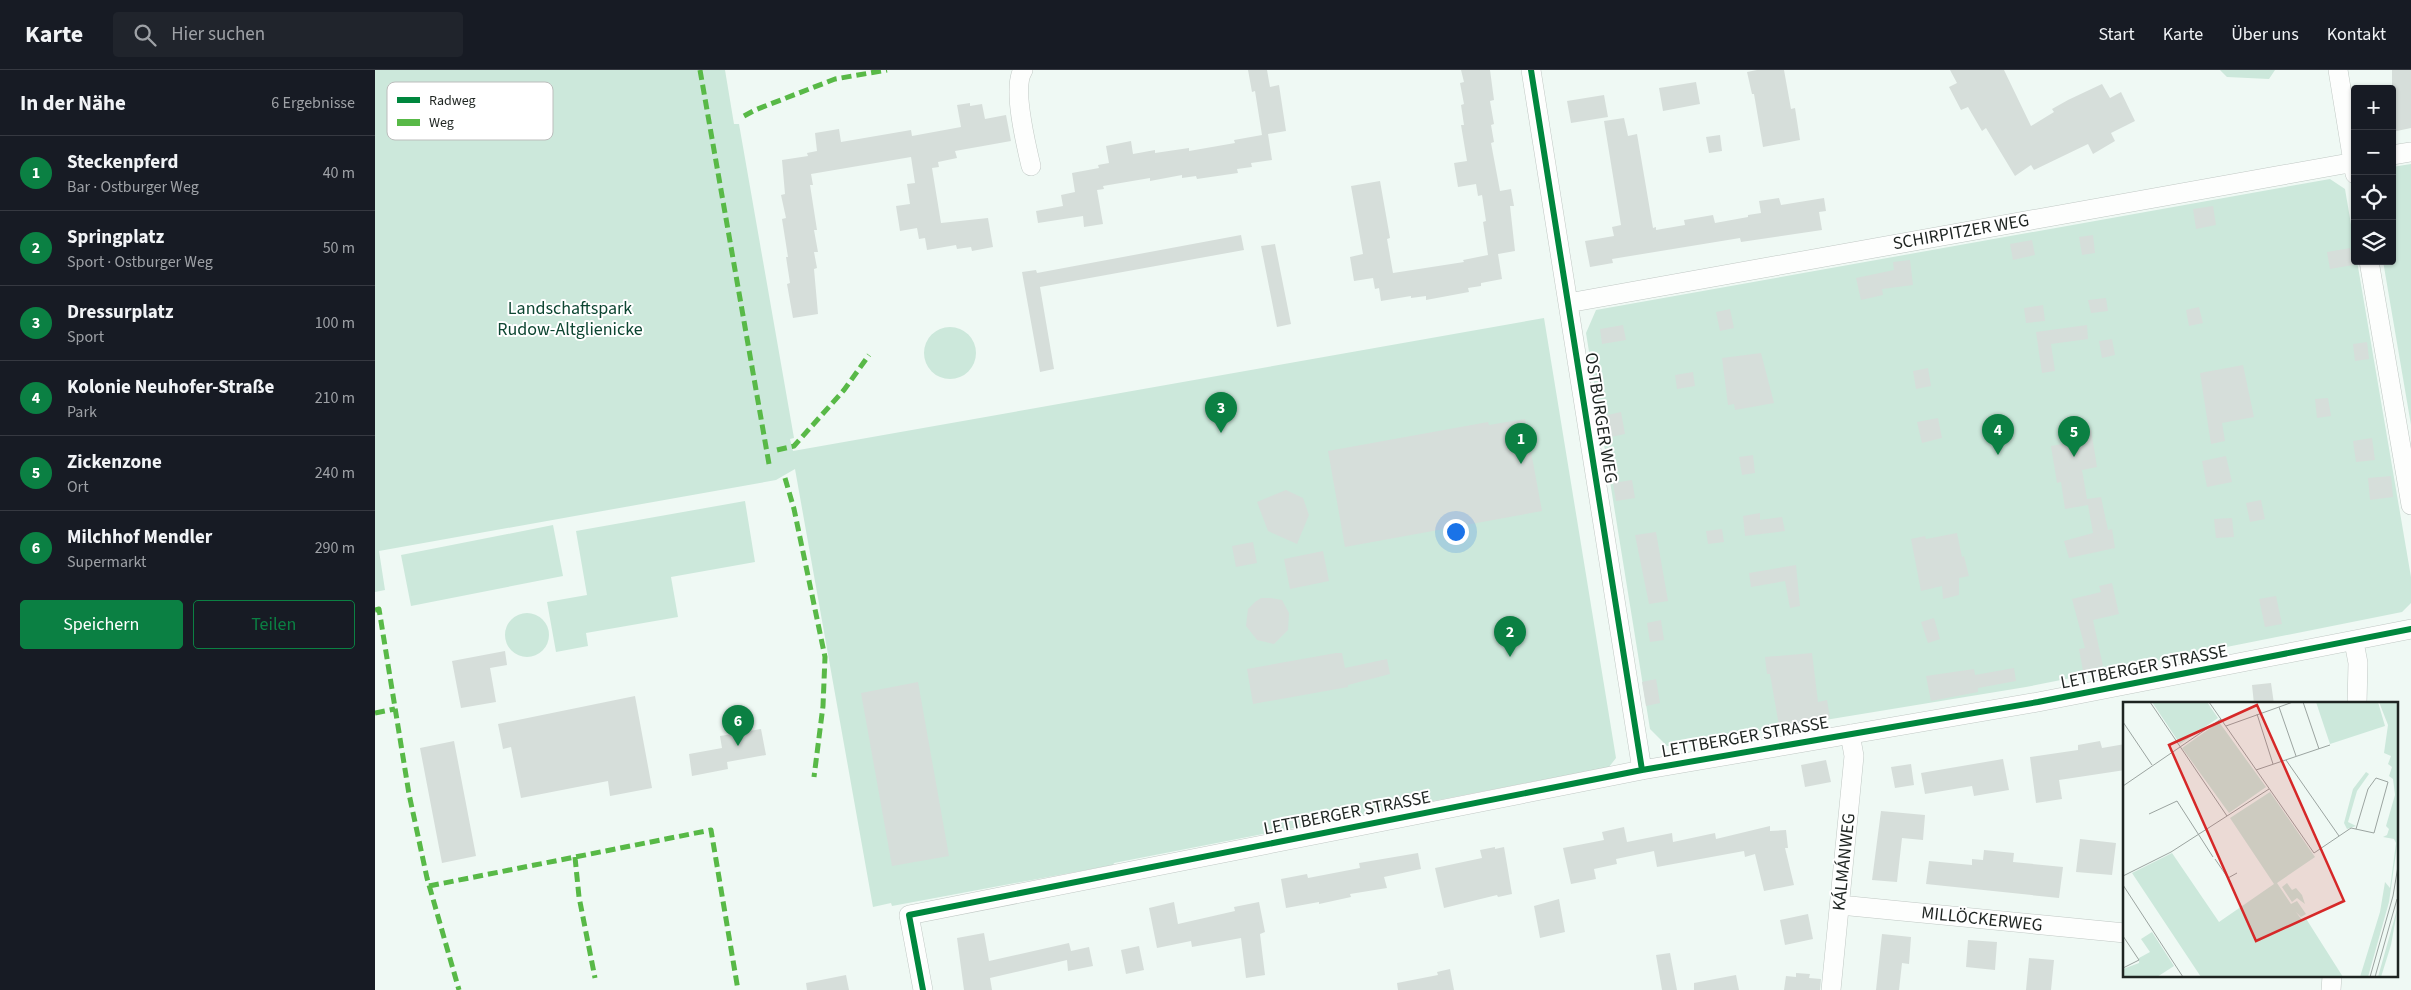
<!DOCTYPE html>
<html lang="de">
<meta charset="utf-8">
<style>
body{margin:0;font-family:"Source Sans 3",sans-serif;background:#20242c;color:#f1f3f6}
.controls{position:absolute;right:15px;top:15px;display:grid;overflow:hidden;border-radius:5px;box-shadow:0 1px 4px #0004}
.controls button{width:45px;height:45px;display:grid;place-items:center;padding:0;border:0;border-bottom:1px solid #363941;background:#171b24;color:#f1f3f6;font:25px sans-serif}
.you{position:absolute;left:1080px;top:461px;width:18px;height:18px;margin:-12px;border:4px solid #fff;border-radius:50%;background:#1a73e8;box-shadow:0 0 0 8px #1a73e833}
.badge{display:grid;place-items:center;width:32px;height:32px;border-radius:50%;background:#0b8043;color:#fff;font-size:16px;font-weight:700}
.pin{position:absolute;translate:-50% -41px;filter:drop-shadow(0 1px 2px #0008)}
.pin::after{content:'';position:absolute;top:26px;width:18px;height:15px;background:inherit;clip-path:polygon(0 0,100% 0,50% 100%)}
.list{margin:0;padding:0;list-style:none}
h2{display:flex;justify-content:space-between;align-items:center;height:65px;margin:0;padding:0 20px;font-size:21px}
h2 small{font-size:16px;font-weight:400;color:#9ea1a6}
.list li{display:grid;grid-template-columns:32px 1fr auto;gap:15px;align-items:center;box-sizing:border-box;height:75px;padding:0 20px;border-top:1px solid #363941}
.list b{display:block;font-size:19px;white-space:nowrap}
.list p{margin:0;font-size:16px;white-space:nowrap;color:#9ea1a6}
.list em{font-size:16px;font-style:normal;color:#9ea1a6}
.actions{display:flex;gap:10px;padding:15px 20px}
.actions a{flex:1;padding:11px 0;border:1px solid #0b8043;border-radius:5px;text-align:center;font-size:18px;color:#0b8043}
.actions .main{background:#0b8043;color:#fff}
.icon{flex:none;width:28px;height:28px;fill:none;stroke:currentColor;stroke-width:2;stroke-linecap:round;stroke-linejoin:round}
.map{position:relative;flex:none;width:2036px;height:920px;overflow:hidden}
header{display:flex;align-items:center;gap:30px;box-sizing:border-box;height:70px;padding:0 25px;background:#171b24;border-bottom:1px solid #363941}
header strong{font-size:24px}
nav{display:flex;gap:28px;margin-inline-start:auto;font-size:18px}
.search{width:350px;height:45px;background:#20242c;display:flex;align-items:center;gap:12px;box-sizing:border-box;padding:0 18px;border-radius:5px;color:#9ea1a6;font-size:19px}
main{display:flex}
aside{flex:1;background:#171b24}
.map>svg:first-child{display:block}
.green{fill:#cce8db}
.building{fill:#d6deda}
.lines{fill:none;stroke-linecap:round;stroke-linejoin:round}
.minor-casing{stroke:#c0c8c4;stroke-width:20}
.minor{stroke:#fdfefd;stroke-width:19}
.quiet{stroke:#58b947;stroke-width:5;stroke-dasharray:10 5;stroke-linecap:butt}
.cycleway-casing{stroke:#fff;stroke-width:9}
.cycleway{stroke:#00873e;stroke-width:6}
.labels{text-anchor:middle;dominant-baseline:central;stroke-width:4;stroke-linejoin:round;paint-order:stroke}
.street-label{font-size:18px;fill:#1e2421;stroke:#fff}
.park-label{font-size:18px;fill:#0d4632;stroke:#fff}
.inset-road{fill:none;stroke:#9ba4a0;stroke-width:1}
.view{fill:#d62828;fill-opacity:0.15;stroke:#d62828;stroke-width:2.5}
.inset-edge{fill:none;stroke:#1e2421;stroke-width:2.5}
.key{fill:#fff;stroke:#bcbdbc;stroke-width:1}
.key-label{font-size:14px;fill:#1e2421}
</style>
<header>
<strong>Karte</strong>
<div class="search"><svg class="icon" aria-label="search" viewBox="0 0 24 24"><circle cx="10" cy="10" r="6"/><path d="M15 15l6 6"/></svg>Hier suchen</div>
<nav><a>Start</a><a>Karte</a><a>Über uns</a><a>Kontakt</a></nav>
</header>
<main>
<aside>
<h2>In der Nähe<small>6 Ergebnisse</small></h2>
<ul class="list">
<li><span class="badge">1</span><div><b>Steckenpferd</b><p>Bar · Ostburger Weg</p></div><em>40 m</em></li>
<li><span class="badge">2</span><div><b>Springplatz</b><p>Sport · Ostburger Weg</p></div><em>50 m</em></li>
<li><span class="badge">3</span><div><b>Dressurplatz</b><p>Sport</p></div><em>100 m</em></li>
<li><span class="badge">4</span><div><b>Kolonie Neuhofer-Straße</b><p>Park</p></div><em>210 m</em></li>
<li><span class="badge">5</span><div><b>Zickenzone</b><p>Ort</p></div><em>240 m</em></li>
<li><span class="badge">6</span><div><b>Milchhof Mendler</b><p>Supermarkt</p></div><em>290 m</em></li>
</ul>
<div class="actions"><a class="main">Speichern</a><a>Teilen</a></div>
</aside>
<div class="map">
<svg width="2036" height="920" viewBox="0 0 2036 920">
<rect width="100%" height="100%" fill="#eff9f4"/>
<path class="green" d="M0,0H350L359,54H364L419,368L415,369L418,381L1169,248L1241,688L1234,697L739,793L738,795L517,836L516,833L498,837L420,399L401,410L4,481L10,520L0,522Z
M1845,0H1900L1894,9L1852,7Z
M2036,94V355L2008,191H2017V97Z
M1955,109L1970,119L1980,178V191H1982L2036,507V533L2027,542L1651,617L1292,676L1275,659L1211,263L1221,240Z
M549 283a26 26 0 1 1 52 0a26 26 0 1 1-52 0Z
M370,431L380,492L296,507L303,547L211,563L213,576L181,582L172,532L212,525L201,461Z
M178,455L188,506L36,536L26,485Z
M130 565a22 22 0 1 1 44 0a22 22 0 1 1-44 0Z"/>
<path class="building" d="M873,0H892L895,17L904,15L911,61L893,64L897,90L876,93L877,97L862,99L863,103L822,109L821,106L807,108V105L775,111V108L728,116L729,119L722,120L728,154L709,157L708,146L663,153L661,141L688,136L686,125L700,122L697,103L724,98L723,95L734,93L731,76L756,71L758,84L780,80V83L814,78V81L860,73L859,70L887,65L880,21L877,22Z
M1086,0H1115L1119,30L1115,31L1119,54L1116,55L1119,72L1116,73L1125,121L1136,119L1139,136H1135L1140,181L1123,184L1127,209L1106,213V216L1093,218L1094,222L1051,230V226L1036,228V226L1006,231L1004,218L1000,219L998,208L979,211L975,187L988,184L976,116L1005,111L1015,168L1012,169L1018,203L1089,192L1088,190L1113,185L1108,152L1111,151L1107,125L1103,126L1101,114L1083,117L1079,93L1092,91L1086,55H1089L1086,35L1089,34L1085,13L1089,12Z
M1382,0H1409L1416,39L1420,38L1425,70L1388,77L1379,24H1377L1372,2Z
M1575,0H1629L1656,56L1679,42L1677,39L1693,30L1727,14L1735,28L1746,22L1760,51L1736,63L1740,71L1718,84L1713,74L1659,100L1656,95L1640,106L1611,58L1607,61L1593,37L1586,40L1574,17L1582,13Z
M2017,0H2036V58L2017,62Z
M1321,12L1325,34L1288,41L1284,18Z
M1229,25L1233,47L1196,53L1192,31Z
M595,33V36L607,34L610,49L631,45L636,71L580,81L582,88L563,92L564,97L557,98L566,153L613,148L618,177L597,181L596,177L582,179L581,175L552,180L550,168L544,169L542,158L525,161L521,136L535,134L532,114L540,113L536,87L436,104L438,115H435L442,160H439L443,182H439L442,198L439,199L443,244L418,248L412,214L415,213L411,187H413L407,149L411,148L406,125L410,124L407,90L433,86L432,83L442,81L440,63L464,59L466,72L536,60L537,66L586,57L582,35Z
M1249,48L1253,66L1262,64L1278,158L1281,157V160L1310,155L1309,150L1338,145L1340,153L1373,147V145L1386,143L1384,131L1404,128L1406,135L1449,128L1451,141L1444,142L1447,160L1366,172L1365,168L1237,189L1238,193L1215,197L1210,171L1239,166L1237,157L1246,155L1229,51Z
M1345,65L1347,81L1334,83L1331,67Z
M1838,136L1841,155L1821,159L1818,139Z
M866,165L869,180L665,217L679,299L665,302L647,202L661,200L662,203Z
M1718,165L1720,183L1707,185L1704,167Z
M1657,170L1660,185L1638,190L1635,174Z
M900,174L916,254L902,257L886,176Z
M1975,178L1978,195L1955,199L1952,182Z
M1535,190L1538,215L1507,219L1508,225L1486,230L1481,208L1519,200L1518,192Z
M1731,228L1733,241L1716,243L1713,230Z
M1668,235L1670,251L1651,253L1649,238Z
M1824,237L1828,253L1814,256L1811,240Z
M1355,239L1359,258L1345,261L1341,242Z
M1248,255L1251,270L1227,274L1225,259Z
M1712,255L1713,269L1676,274L1680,301L1667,303L1661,262Z
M1737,269L1740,285L1727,288L1724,271Z
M1992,272L1994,289L1980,291L1978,274Z
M1386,283L1399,333L1360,340L1359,334L1353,335L1347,288Z
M1868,295L1879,347L1847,353L1850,371L1836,374L1825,303Z
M1553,298L1556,316L1541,319L1538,301Z
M1318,302L1320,316L1302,319L1300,305Z
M1953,328L1956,346L1942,348L1940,329Z
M1246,342L1250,364L1231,368L1228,346Z
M1563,348L1567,368L1547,373L1542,352Z
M1150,349L1167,441L970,477L953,381L1113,352L1114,355Z
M1716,360L1722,397L1707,400L1712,429L1726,427L1733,460L1737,459L1740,478L1694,488L1689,471L1718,463L1713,435L1690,439L1686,412L1682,413L1676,376L1692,373L1690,365Z
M1997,368L2000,390L1981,392L1978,371Z
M1378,385L1380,403L1367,405L1364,387Z
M1851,386L1857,412L1832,417L1827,391Z
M2016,406L2018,427L1995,430L1993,408Z
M1257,410L1260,428L1241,431L1238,413Z
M911,420L928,428L934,445L922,474L893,461L882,432Z
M1886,430L1890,449L1875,452L1871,433Z
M1385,443V450L1407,447L1410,461L1370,466L1368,446Z
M1857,448L1859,467L1841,468L1839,449Z
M1347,459L1349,472L1333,474L1331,461Z
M1281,462L1293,531L1274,534L1260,465Z
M1582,463L1587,487L1589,486L1594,506L1584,508V525L1568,529L1567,516L1546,521L1536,469L1550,466L1551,469Z
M878,472L882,493L861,497L857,476Z
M948,481L954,511L915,519L909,489Z
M1421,495L1425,536L1415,538L1410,511L1376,517L1374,503Z
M1737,513L1744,544L1718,550L1728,596L1708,601L1704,579L1710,578L1697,529L1726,522L1724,516Z
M1901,526L1907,554L1890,557L1884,529Z
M886,528H896L907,530L914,543L913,560L899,574L882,570L871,556L873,539L880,532Z
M1559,548L1565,569L1553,573L1546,552Z
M1286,550L1289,570L1275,572L1272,553Z
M130,581L132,595L115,598L121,632L86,638L77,591Z
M961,583H967L970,598L1012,589L1015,604L973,615V617L878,634L872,599Z
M1437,583L1443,632L1452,630L1455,648L1404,656L1395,604H1392L1390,587Z
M1639,598L1641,611L1603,618V622L1556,631L1551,606L1599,599L1600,605Z
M1281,609L1285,633L1271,636L1267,612Z
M543,612L574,786L517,796L486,623Z
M1896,613L1899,634H1879L1877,615Z
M260,626L277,718L235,726L233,711L146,728L136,677L128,679L123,654Z
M386,659L391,685L352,692L353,699L317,706L314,684L347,678L345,666Z
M79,671L101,786L67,793L45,678Z
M1725,671L1727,678L1750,674V700L1684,710L1687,729L1661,733L1655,687L1703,680V675Z
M1628,689L1634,720L1599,726L1597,716L1550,724L1546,703Z
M1451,690L1456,712L1430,717L1426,695Z
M1536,694L1539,715L1520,718L1516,697Z
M1506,741L1550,745L1548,770L1527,768L1522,812L1497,810Z
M1395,756V761L1411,760L1413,778H1410L1419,815L1389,821L1380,784L1370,787L1369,781L1282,797L1279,781L1241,789L1242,794L1219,799L1221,809L1196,814L1188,778L1229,770L1227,762L1249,757L1252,772L1297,763L1298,772L1340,763L1341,769Z
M1705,769L1741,773L1737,805L1701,802Z
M1120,777V779L1129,777L1137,824L1123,827L1122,825L1069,838L1060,798L1107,788L1105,780Z
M1609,780L1639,783L1638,792L1688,797L1684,828L1551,814L1554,791L1597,795V789L1608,790Z
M1043,783L1046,799L1009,807L1012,818L975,824L976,827L944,834V832L911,838L906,809L932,804L933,808L985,798L984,793Z
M1184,829L1190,862L1165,868L1159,836Z
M799,832L803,854L860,841L859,837L884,832L890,862L885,864L890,905L871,908L866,868L817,877L816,871L782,878L774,838Z
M1433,844L1438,869L1410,875L1405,850Z
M609,863L614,891L694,873L696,881L714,877L718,896L693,901L692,890L615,908L617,920H589L582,868Z
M1507,864L1536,867L1534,894L1527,893L1524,920H1501Z
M1593,870L1622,872L1620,900L1591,897Z
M764,876L769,900L751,904L746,880Z
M1295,883L1302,920H1287L1281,885Z
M1654,888L1679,890L1676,920H1651Z
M1075,899L1079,920H1023L1022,913L1063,905L1062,902Z
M1421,903L1435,904L1434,908L1446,909L1445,920H1409L1411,906L1421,907Z
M471,905L474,920H432L431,913Z
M1361,905L1364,920H1319V913Z"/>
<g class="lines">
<defs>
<path id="minor" d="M648,0C637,17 651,75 656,96
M1156,0L1267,700
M1963,0L1980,104
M2017,85L2036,82
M1994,191L2036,435
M1193,233L1980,92
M1979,572L1983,593L1982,634
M1465,835L1750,863
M548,920L534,845L1267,700L1663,632L2036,559
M1456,920L1479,686L1475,664
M1956,920L1957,906"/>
</defs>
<use href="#minor" class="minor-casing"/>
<use href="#minor" class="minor"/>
<path class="quiet" d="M325,0L394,394
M369,46L380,40L460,9L512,0
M402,380L419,376L469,320L494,285
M410,408L419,439L450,587L448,636L439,707
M0,540L4,539L34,724L52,808L84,920
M0,643L20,639
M200,787L204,827L220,908
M54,816L336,760L363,920"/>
<defs>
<path id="cycleway" d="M1156,0L1267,700
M548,920L534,845L1267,700L1663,632L2036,559"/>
</defs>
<use href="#cycleway" class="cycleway-casing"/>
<use href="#cycleway" class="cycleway"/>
</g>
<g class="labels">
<g class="street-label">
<text transform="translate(1586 162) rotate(-10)">SCHIRPITZER WEG</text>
<text transform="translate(1226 348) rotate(81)">OSTBURGER WEG</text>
<text transform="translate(1769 597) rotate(-11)">LETTBERGER STRASSE</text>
<text transform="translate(1370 667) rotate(-10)">LETTBERGER STRASSE</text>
<text transform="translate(972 743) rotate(-11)">LETTBERGER STRASSE</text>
<text transform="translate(1469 792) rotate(-84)">KÁLMÁNWEG</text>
<text transform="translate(1607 849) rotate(6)">MILLÖCKERWEG</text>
</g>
<g class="park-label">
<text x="195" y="238">Landschaftspark<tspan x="195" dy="21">Rudow-Altglienicke</tspan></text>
</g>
</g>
<g transform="translate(1748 632)">
<rect width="275" height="275" fill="#eff9f4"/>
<path d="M29,0H84L95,16L57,42ZM193,0H255L262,24L207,42ZM256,0H275V137L266,200L245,275H237L257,210L262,180L267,186L273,141L271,137L260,135L264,133L266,127L263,124L272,93L270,77L266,74L269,65L265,62L268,54L261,51L265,23ZM96,20L143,85L106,111L59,46ZM243,70L246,72L234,89L225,120L233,124L224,127L221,121L230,87ZM147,90L192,155L154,181L168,202L174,199L183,212L178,215L173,210L179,218L182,215L220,275H78L9,171L49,151L96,220L151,182L107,116ZM164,181L169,188L173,186L179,193L182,202L174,196L169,200L159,185ZM275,204L268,243L258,275H255ZM29,230L51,264L34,275H0V267L16,261V256L27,250L18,237Z" fill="#cce8db"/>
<path class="inset-road" d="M27,0L104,114M86,0L191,151L228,126L251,131L265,80L253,76L245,87L233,127M180,0L196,47M156,5L173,54M134,12L150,62M0,20L29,63M103,24L170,0M163,58L216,134M133,68L207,43M0,84L98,17M26,112L54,99L90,155M92,157L105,176L114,171M0,174L48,150L146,87M0,183L60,275M0,234L16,258L0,266M247,275L270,194L275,164M252,275L274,197"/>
<path class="view" d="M134,3L221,199L133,239L46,43Z"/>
<rect width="275" height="275" class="inset-edge"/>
</g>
<rect x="12" y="12" width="166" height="58" rx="8" class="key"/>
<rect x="22" y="27" width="23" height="6" fill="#00873e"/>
<rect x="22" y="49" width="23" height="7" fill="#58b947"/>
<g class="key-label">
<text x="54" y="35">Radweg</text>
<text x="54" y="57">Weg</text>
</g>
</svg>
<div class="controls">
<button>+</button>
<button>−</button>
<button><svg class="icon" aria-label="locate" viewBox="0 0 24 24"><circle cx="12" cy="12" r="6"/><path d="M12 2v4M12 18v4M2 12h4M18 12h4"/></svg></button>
<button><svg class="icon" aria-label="layers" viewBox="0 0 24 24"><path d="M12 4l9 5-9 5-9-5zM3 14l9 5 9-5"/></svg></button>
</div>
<div class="you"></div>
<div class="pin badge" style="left:1146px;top:394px">1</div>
<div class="pin badge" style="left:1135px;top:587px">2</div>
<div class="pin badge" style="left:846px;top:363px">3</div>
<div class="pin badge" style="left:1623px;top:385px">4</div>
<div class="pin badge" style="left:1699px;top:387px">5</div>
<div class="pin badge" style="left:363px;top:676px">6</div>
</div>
</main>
